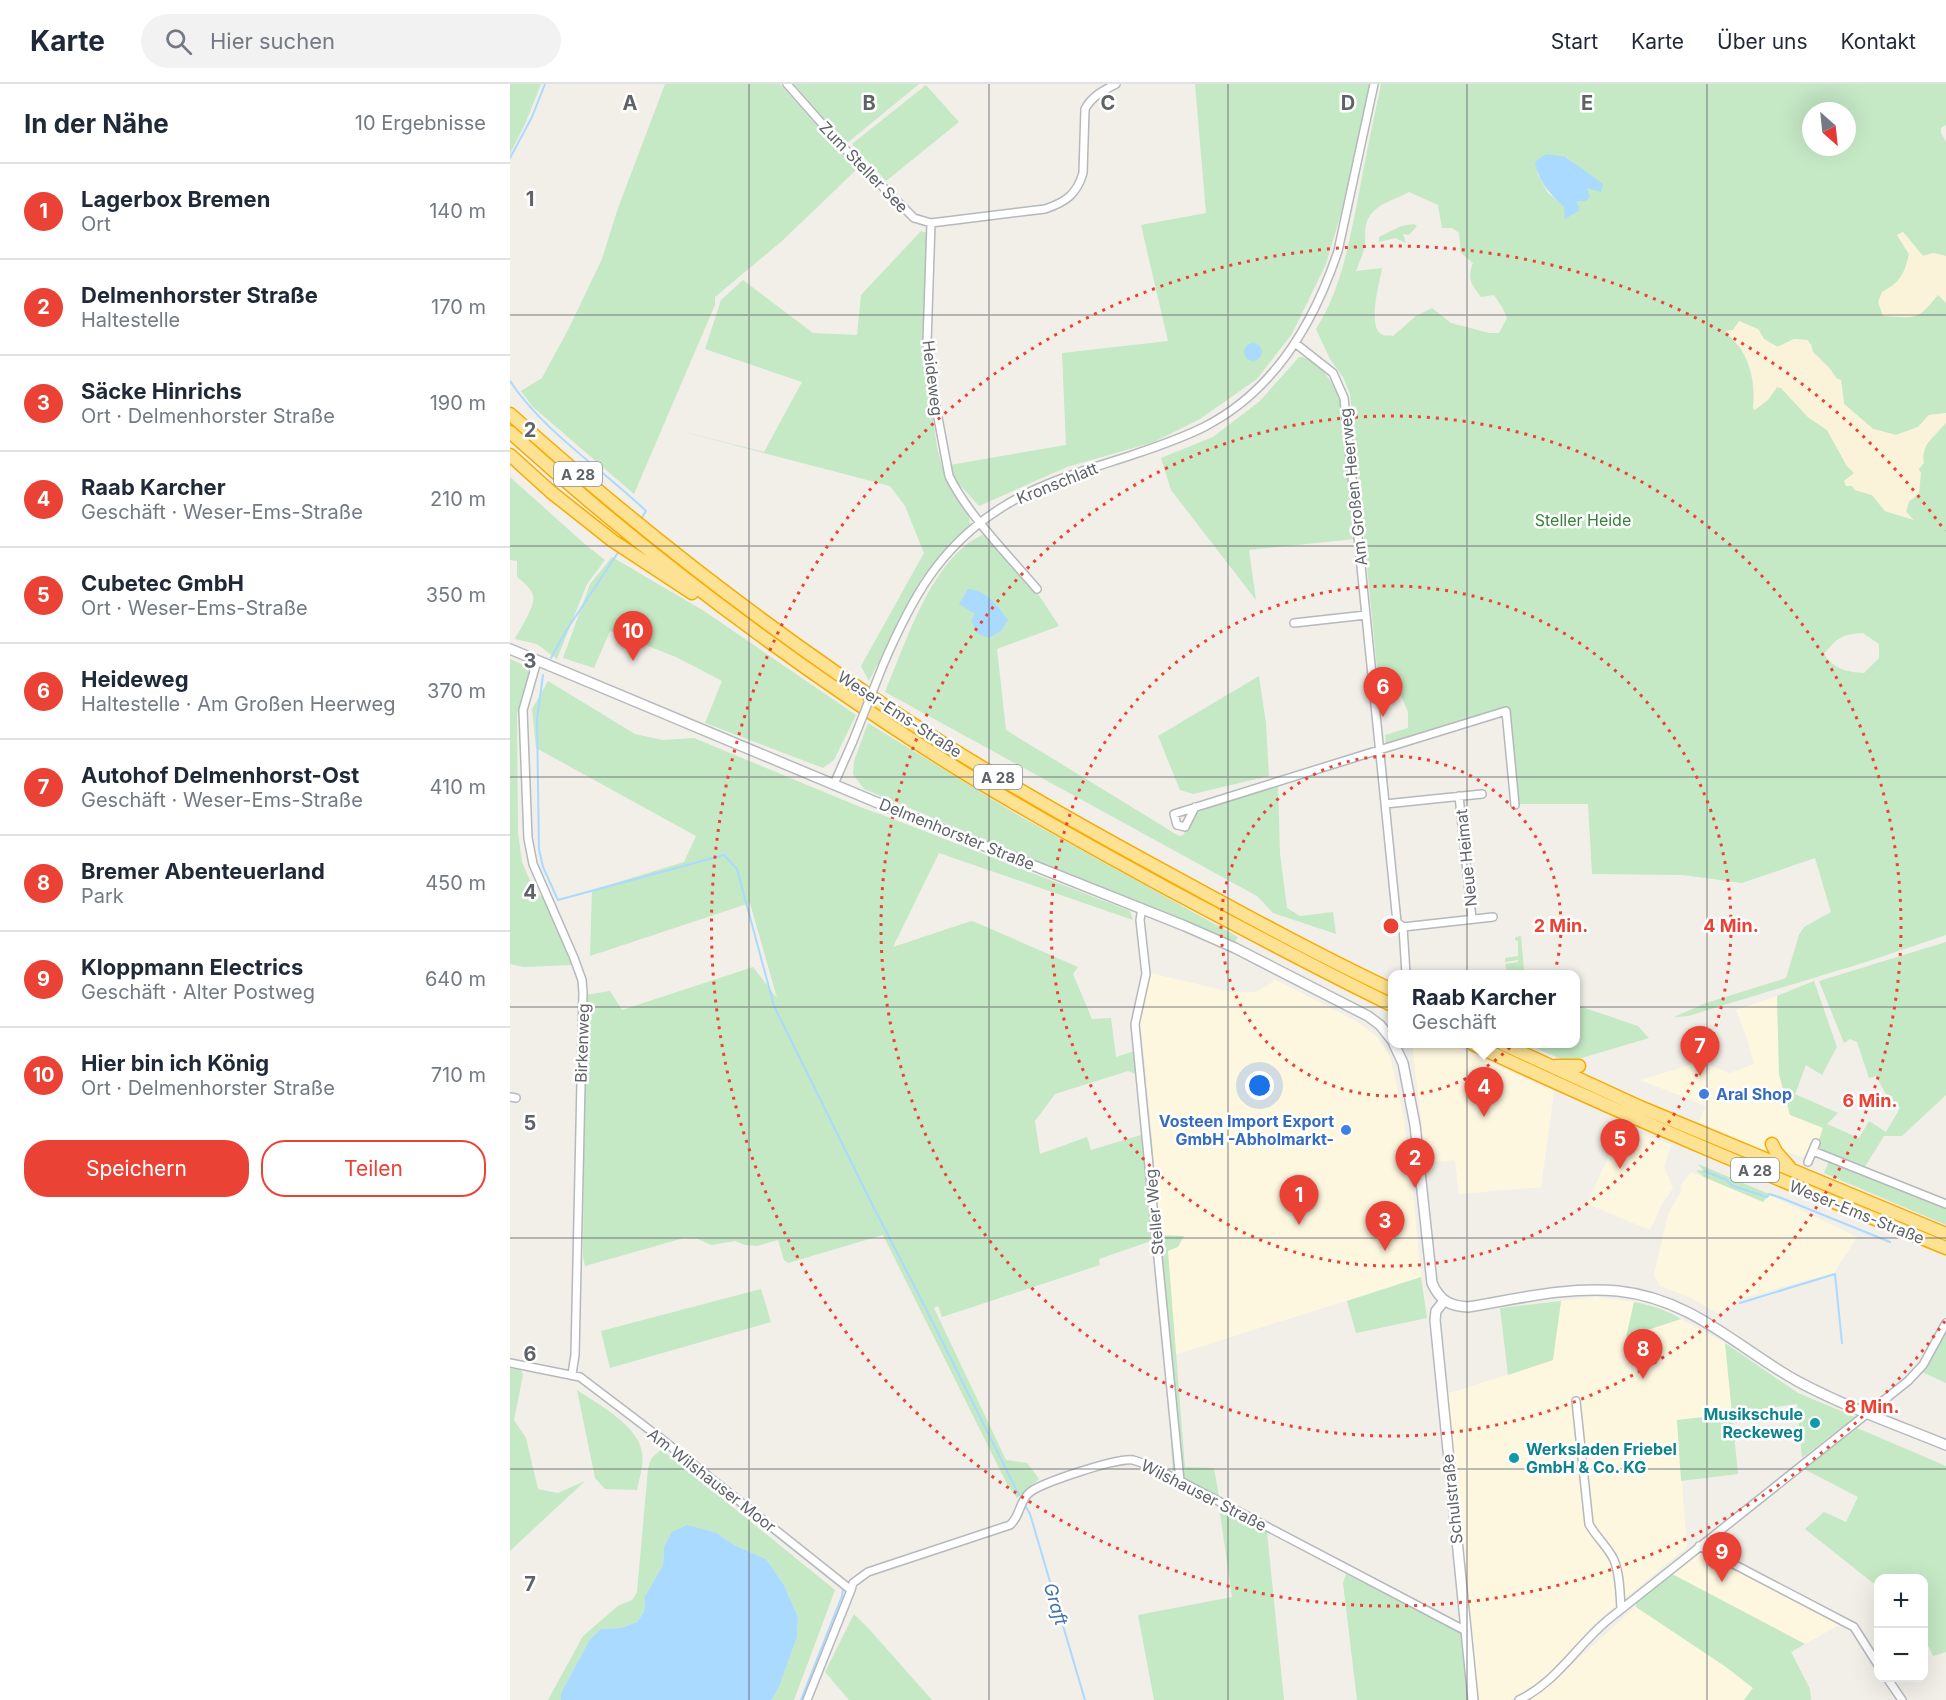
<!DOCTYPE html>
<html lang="de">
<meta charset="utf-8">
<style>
body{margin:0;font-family:Inter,sans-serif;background:#f2f2f3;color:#1f2937}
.controls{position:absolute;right:18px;bottom:18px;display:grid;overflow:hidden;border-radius:12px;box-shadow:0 6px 24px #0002}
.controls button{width:54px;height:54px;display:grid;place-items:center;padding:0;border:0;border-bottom:2px solid #e0e1e3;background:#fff;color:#1f2937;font:30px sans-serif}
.compass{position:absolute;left:1292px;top:18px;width:54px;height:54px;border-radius:50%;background:#fff;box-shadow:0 6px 24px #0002;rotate:153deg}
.you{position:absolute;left:750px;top:1002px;width:21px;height:21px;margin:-15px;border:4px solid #fff;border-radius:50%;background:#1a73e8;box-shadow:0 0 0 9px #1a73e833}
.badge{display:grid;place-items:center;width:39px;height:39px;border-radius:50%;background:#ea4335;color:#fff;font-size:20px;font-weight:700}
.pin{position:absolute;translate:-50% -50px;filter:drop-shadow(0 2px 3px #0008)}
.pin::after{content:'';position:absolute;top:32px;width:21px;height:18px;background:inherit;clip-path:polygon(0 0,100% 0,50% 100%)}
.popup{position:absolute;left:878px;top:886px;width:192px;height:78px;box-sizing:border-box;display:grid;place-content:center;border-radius:12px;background:#fff;filter:drop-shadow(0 2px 4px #0005);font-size:20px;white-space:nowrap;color:#747a83}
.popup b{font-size:22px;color:#1f2937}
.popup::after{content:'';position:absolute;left:50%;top:100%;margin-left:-12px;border:12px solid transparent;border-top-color:#fff}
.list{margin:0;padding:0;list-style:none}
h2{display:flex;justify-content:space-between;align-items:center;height:78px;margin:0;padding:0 24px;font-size:26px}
h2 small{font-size:20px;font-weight:400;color:#747a83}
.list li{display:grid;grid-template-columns:39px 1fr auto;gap:18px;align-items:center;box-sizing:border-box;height:96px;padding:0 24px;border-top:2px solid #e0e1e3}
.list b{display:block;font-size:22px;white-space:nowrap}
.list p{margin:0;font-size:20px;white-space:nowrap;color:#747a83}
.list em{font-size:20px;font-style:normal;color:#747a83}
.actions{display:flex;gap:12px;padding:18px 24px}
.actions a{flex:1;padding:14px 0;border:2px solid #ea4335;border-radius:24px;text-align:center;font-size:21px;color:#ea4335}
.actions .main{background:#ea4335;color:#fff}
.icon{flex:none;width:33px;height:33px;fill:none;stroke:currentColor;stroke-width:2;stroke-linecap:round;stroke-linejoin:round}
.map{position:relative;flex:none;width:1436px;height:1616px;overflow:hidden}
header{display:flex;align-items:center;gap:36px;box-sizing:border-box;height:84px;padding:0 30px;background:#fff;border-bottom:2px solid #e0e1e3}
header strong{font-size:28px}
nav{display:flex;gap:33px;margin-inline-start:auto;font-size:21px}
.search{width:420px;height:54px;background:#f2f2f3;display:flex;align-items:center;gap:15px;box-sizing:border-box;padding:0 21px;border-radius:33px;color:#747a83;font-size:22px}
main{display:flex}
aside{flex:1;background:#fff}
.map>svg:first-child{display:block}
.commercial{fill:#fef7e0}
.green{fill:#c5e8c5;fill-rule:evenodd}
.sand{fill:#fbf3d9}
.water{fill:#aadaff}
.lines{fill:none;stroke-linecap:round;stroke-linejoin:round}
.stream{stroke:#aadaff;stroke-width:2}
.street-casing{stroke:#b5b8bc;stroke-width:10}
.secondary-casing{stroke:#b6babf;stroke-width:12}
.highway-casing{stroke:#f9ab00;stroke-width:15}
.street{stroke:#fff;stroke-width:7}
.secondary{stroke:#fff;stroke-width:9}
.highway{stroke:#fde293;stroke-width:12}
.street-bridge-casing{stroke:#b5b8bc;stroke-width:10;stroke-linecap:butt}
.street-bridge{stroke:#fff;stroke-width:7}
.grid{fill:none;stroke:#5f6368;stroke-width:1.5;stroke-opacity:0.55}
.ring{fill:none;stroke:#ea4335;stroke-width:3;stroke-dasharray:3 6}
.shop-dot{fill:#3f7fe0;stroke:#fff;stroke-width:2}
.culture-dot{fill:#0f9aa8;stroke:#fff;stroke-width:2}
.labels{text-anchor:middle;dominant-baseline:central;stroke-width:5;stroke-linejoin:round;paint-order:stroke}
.shield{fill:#fff;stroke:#8f9295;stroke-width:1.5}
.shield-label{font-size:15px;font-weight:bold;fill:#5f6368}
.street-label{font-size:16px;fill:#5f6368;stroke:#fff}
.park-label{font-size:16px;fill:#348238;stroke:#fff}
.shop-label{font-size:16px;font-weight:bold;fill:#366cbe;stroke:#fff;text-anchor:start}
.culture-label{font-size:16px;font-weight:bold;fill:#0d838f;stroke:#fff;text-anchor:end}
.water-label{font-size:18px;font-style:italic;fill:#4174aa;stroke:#fff}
.grid-label{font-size:20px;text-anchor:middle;font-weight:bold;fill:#5f6368;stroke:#fff;stroke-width:5;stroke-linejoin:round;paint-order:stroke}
.centre{fill:#ea4335;stroke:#fff;stroke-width:3}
.ring-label{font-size:18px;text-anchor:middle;font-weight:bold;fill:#ea4335;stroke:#fff;stroke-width:5;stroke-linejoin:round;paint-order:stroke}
</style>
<header>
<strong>Karte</strong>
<div class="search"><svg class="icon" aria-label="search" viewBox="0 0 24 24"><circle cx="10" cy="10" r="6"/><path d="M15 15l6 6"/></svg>Hier suchen</div>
<nav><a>Start</a><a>Karte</a><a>Über uns</a><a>Kontakt</a></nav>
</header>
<main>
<aside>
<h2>In der Nähe<small>10 Ergebnisse</small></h2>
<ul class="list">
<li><span class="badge">1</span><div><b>Lagerbox Bremen</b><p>Ort</p></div><em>140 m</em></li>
<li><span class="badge">2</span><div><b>Delmenhorster Straße</b><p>Haltestelle</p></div><em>170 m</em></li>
<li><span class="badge">3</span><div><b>Säcke Hinrichs</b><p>Ort · Delmenhorster Straße</p></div><em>190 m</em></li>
<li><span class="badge">4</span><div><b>Raab Karcher</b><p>Geschäft · Weser-Ems-Straße</p></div><em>210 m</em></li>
<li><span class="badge">5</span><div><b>Cubetec GmbH</b><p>Ort · Weser-Ems-Straße</p></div><em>350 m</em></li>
<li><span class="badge">6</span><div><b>Heideweg</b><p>Haltestelle · Am Großen Heerweg</p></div><em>370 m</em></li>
<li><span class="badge">7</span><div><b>Autohof Delmenhorst-Ost</b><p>Geschäft · Weser-Ems-Straße</p></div><em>410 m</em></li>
<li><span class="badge">8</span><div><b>Bremer Abenteuerland</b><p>Park</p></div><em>450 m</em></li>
<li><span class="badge">9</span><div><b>Kloppmann Electrics</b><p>Geschäft · Alter Postweg</p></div><em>640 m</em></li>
<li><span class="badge">10</span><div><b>Hier bin ich König</b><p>Ort · Delmenhorster Straße</p></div><em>710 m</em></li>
</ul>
<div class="actions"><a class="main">Speichern</a><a>Teilen</a></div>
</aside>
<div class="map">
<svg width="1436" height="1616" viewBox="0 0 1436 1616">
<rect width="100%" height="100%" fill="#f1efe8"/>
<path class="commercial" d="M640,889L721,908H741L748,907L763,898L764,895L846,937L867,953L875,964L881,976L893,1030L903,1108L911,1193L661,1272L636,989L630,937L631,916Z
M1267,912L1269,990L1280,1031L1313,1043L1306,1065L1292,1073L1257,1062L1254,1067L1189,1038L1196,1022L1130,996L1190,978L1220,989L1244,980L1236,952L1226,926Z
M902,960H941L1044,1008L1031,1103L949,1110L945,1076L916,1079Z
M1112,1043L1161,1061L1154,1083L1163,1104L1152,1120L1140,1146L1077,1120Z
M1181,1088L1253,1118L1261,1112L1347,1153L1324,1189L1232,1214L1207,1229L1179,1213L1150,1202L1144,1191L1158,1130L1172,1106L1171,1101Z
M1086,1213L1124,1218L1117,1253L1171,1235L1215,1259L1222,1330L1167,1336L1177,1463L1085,1539L1027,1604L1000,1616H966L935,1309L947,1307L1042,1276L1051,1217Z
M1190,1466L1295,1520L1331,1540L1295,1560L1162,1490Z
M1126,1523L1216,1583L1243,1604L1234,1616H1019L1049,1592Z"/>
<path class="green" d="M0,0H31L16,38L0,70Z
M155,0H270L346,86L272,157L205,213V221L124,410L23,323L11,307L32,294L60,242L92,175L108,124Z
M284,0H409L336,60Z
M685,0H861L838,106L816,180L782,250L747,295L690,335L644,358L557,383L469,422L446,397L440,381L556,361L552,269L658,257L631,141L696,129Z
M871,0H1436V41L1431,44V49L1436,58V172L1423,169L1413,172L1393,148L1387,151L1399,170C1395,189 1390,199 1372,208L1373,232C1406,234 1407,237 1428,210L1436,218V329L1419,331L1408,343L1386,351L1363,345L1334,320L1331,296L1327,295L1320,285L1303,268L1301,260L1284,255L1268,263L1254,255L1248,245L1216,247C1220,254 1227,258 1231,265C1242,284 1245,303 1243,325L1267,303L1271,304L1298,333L1317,346L1337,382L1344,389L1342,402L1345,406L1362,411L1375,427L1402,435L1396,428L1416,361L1436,339V851L1356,878L1178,932L1164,933L1196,919L1276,894L1289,851L1294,843L1321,828L1305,774L1232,799L1173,791L1082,790L1078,720H1006L999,626L876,660L875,651L898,644V628L891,612L870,615L840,310L833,293L820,275L806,245C831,206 839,159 848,114C855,76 863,38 871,0ZM1301,27H1337V63H1301ZM1057,73L1070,84V116L1055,134V123L1038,109L1027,89ZM899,108L928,121L932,144H942L949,149L951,169L963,179C957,195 961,199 971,213L984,211L992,223L997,234L989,249H979L941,239L922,224L906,232L883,252C880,251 876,252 873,251C856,244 870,198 872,184L846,187C849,180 852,172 854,165C857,151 852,140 862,129C870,119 888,114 899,108ZM1353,549L1369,560V574L1354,589C1336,588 1324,585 1314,570C1327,554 1332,550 1353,549Z
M416,1L449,38L376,97L342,60Z
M904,140L907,142L899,151L893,150L896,159L885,154L869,158V153L891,142Z
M411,147L417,149L412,258L427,363L435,393L459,432L460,441L439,460L411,496L359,597L351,582L414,469L395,422L380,402L163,345L254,368L292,298L195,265L211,216L233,196L303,249L347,251L351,211Z
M789,273C806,272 826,302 831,317L845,455L739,466L746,516L661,406L651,374L703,353L750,317Z
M0,393L77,462L95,476L77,500L47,575L27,560L5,555C10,545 26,522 23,511C21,504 13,498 7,493V477L0,476Z
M472,451L480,454L528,510L549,542L487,565L496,646L669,752L673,751L688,728L768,701L770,770L777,824L790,832L823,828L826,850L763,829L747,812L375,608C396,559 421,475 472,451Z
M102,473L194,527L346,631L324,676L313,684L195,639L212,597L166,573L100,547L84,584L53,574L80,500Z
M0,575L20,584L19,595L7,630L8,749L12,778L25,808L37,816L64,881L13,883L0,880Z
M749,592L756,640L759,692L683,710L670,706L648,652Z
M38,597L125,650L152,656L184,654L355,725L370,730L620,827L623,836L429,769L383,863L461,837L465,838L568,883L563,890L582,935L601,934L606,973L624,967L628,991L618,987L545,1010L525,1037L530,1070L577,1053L581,1066L641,1048L650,1151L674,1152L668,1163L658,1167L675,1383L704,1384L709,1413L663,1391L649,1164L641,1157L589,1175L590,1181L432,1233L428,1222L424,1224L496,1376L517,1379L529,1395L507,1414L497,1400L373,1151L278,1179L274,1176L268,1156L247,1162L235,1161L225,1157L201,1161L188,1155L174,1154L75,1182L73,1173L75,911L100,907L112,926L243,883L267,914L240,819L80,872L82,806L174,778L186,752L26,664L22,625Z
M358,639L508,731L728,853L724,860L354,705L343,690L344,677Z
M1011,852L1014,886L997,888L995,880L1008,878V876L995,878V874L1008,872V857L1005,856V853Z
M1436,858V1011L1392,1052H1374L1354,1084L1306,1065L1313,1044L1280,1031L1269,990L1267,912L1304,897L1327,963L1312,991L1296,981L1285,1010L1328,1029L1317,1040L1349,1054L1359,1037L1376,1048L1390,1024L1377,1012L1366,992L1359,994L1347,958L1340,955L1334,959L1309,897Z
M1066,921L1128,942L1139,954L1058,978L1016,960H1066Z
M1319,1077L1436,1124V1141L1314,1089Z
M1188,1080L1259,1110L1253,1118L1194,1093L1186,1086L1194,1087Z
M911,1193L917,1234L846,1249L837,1217Z
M251,1205L261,1238L100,1284L91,1247Z
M1051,1217L1043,1276L998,1291L990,1224Z
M1124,1218C1141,1221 1156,1226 1171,1235L1116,1253Z
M1436,1244V1299L1412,1288Z
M1215,1259L1288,1309L1345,1333L1292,1374L1287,1320L1222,1329Z
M0,1284L11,1286L13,1291L4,1336L16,1354L28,1405L48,1409L75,1397L0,1467Z
M67,1306C88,1320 129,1342 132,1369C134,1381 129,1395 127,1406L95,1405L85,1394Z
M1222,1330L1228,1390L1171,1397L1167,1336Z
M1347,1344L1436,1382V1568L1423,1572L1414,1553V1494H1368V1503L1295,1445L1314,1428L1336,1438L1348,1413L1294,1385Z
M151,1365L325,1506L284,1616H262L270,1599L287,1553L288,1533L274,1501L256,1475L224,1461L207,1449L154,1463L153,1481L135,1512L134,1528L127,1538L110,1544L91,1545L80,1555L51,1609V1616H38L73,1552L108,1522L122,1516L127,1508L138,1385L141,1375Z
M709,1422L757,1448L774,1616H644L628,1531L722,1513Z
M836,1490L951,1547L959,1616H847L833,1499Z
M1162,1490L1295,1560L1281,1568L1300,1605L1301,1616H1234L1243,1604L1216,1583L1126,1523V1519Z
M344,1530L359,1545L422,1616H339L315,1588Z"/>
<path class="sand" d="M1393,148L1413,172L1423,169L1436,172V219L1428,211C1406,238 1406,233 1373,232L1368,218L1372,208C1390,199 1395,189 1399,170L1387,151Z
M1229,237L1248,245L1254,255L1267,263L1284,255L1298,256L1303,268L1320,285L1327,295L1331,296L1334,320L1363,345L1386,351L1408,343L1419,331L1436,329V339C1424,348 1410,364 1414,379L1409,385L1411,389L1409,410L1398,418L1396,428L1404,436L1375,427L1362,411L1345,406L1342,402H1336L1334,397L1344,389L1337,382L1317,346L1298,333L1271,304L1267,303L1258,316L1245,326L1243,324C1246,303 1243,278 1228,261C1224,256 1219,252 1215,247L1223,246Z"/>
<path class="water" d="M1036,70L1056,73L1093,100L1091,108L1077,104L1080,113L1076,117H1069L1067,119L1070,126L1055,135L1054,123C1040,110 1028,97 1025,78Z
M734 268a9 9 0 1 1 18 0a9 9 0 1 1-18 0Z
M458,505C478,507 487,521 498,536L492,546L479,554L468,550L461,537L465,530L449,520Z
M177,1441L207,1449L224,1461L256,1475L274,1501L288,1533L287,1553L270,1600L262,1616H51V1609L80,1555L91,1545L110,1544L127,1538L134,1528L135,1512L153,1481L154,1463L162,1448Z"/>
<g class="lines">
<path class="stream" d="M0,74L22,33L35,0
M0,297C33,347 92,385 136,427L131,435
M41,574L56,547L109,467
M33,591L27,635L29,765L33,783L48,816L214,771L227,785L264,922L362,1120L412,1217L509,1411
M1194,1087L1215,1095L1223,1102L1257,1113L1259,1110L1269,1113L1380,1158
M1230,1219L1325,1190L1332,1259
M98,1318L146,1356
M157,1365L333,1505L332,1512L291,1616
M516,1423L520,1430L575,1616"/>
<defs>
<path id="street" d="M277,0L329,59L404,134L421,139L535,125C556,118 567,110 573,89L575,25C582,12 594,6 606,0
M421,139L417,259L419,286L439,392C458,431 498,471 527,505
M785,259L823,289L834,314L887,838L893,843L983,833
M784,539L856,531
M27,577L13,626L18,754L23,780L64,874L72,896L73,908L65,1271L62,1290
M373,581C401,516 429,463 491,424C531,398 577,386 622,371C646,363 670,355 694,343C763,308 804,239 828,167L864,0
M324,700L343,657
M949,712L962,835
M875,720L972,710
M685,723L675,743L667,741L664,730C775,695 885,661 996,627L1005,721
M632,824L630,836L636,890L625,940L670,1397
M893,843L896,890
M0,1013L6,1014
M1303,1067L1436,1120
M1298,1078L1306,1059
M0,1279L70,1293L149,1353L341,1506
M1066,1317L1079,1440C1086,1453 1098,1463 1104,1476C1110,1490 1110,1510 1111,1525
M1189,1462L1344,1543L1368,1581
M1377,1594L1392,1616
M297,1616L341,1506L343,1499L358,1488L500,1441C510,1433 509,1418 519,1409C530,1399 609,1373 623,1376C639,1380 655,1390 670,1397L956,1547
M1009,1616C1048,1597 1066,1562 1099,1535C1198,1455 1298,1376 1398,1297L1413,1281L1436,1239"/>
<path id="secondary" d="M0,565L392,729L675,842L725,864L858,932L870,941L882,956
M884,960L893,979L905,1041L922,1199C930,1217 940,1222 958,1223C1007,1215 1058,1202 1108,1207C1183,1215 1227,1264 1289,1298C1336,1323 1387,1341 1436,1361
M934,1217L926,1227L925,1236L963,1616"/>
<path id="highway" d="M0,330C127,444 261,548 404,641C486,694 571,742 656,788C731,829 806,870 882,906
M0,348C128,464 268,569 413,663C492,714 574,759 656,804C731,844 806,884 882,921
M0,371L41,408L103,457L182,509
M963,960C1118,1034 1277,1099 1436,1164
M993,960L1130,1023L1436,1150
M1046,982H1069
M1262,1060L1266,1068L1280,1084"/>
</defs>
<use href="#street" class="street-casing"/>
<use href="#secondary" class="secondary-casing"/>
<use href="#highway" class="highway-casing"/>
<use href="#street" class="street"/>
<use href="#secondary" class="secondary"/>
<use href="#highway" class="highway"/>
<defs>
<path id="street-bridge" d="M343,657L373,581"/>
</defs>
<use href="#street-bridge" class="street-bridge-casing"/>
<use href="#street-bridge" class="street-bridge"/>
</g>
<path class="grid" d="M239,0V1616M479,0V1616M718,0V1616M957,0V1616M1197,0V1616M0,231H1436M0,462H1436M0,693H1436M0,923H1436M0,1154H1436M0,1385H1436"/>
<g class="ring">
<circle cx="881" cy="842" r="170"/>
<circle cx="881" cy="842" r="340"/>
<circle cx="881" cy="842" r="510"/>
<path d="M1435 1237A680 680 0 1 1 1435 447"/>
</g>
<g class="shop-dot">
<circle cx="1194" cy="1010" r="6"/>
<circle cx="836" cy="1046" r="6"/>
</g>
<g class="culture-dot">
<circle cx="1305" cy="1339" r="6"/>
<circle cx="1004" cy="1374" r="6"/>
</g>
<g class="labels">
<g class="shield">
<rect x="44" y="378" width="48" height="24" rx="4.5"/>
<rect x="464" y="681" width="48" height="24" rx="4.5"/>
<rect x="1221" y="1074" width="48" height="24" rx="4.5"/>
</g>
<g class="shield-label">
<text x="68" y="390">A 28</text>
<text x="488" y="693">A 28</text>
<text x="1245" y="1086">A 28</text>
</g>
<g class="street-label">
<text transform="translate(354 83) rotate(46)">Zum Steller See</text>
<text transform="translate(423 294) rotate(83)">Heideweg</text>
<text transform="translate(547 399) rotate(-22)">Kronschlatt</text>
<text transform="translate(843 403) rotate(-96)">Am Großen Heerweg</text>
<text transform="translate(390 630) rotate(33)">Weser-Ems-Straße</text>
<text transform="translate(447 750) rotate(22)">Delmenhorster Straße</text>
<text transform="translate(956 774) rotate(-96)">Neue Heimat</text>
<text transform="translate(72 959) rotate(-88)">Birkenweg</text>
<text transform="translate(644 1128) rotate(-95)">Steller Weg</text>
<text transform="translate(1347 1128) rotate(22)">Weser-Ems-Straße</text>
<text transform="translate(202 1396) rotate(38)">Am Wilshauser Moor</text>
<text transform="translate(694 1411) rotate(27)">Wilshauser Straße</text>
<text transform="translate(942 1415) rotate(-96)">Schulstraße</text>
</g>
<g class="park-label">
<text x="1073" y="436">Steller Heide</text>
</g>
<g class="shop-label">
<text x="1206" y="1010">Aral Shop</text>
<text x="824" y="1037" text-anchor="end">Vosteen Import Export<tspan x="824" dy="18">GmbH -Abholmarkt-</tspan></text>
</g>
<g class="culture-label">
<text x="1293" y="1330">Musikschule<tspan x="1293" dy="18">Reckeweg</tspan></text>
<text x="1016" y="1365" text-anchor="start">Werksladen Friebel<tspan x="1016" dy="18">GmbH &amp; Co. KG</tspan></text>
</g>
<g class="water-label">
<text transform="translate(546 1520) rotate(73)">Graft</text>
</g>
</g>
<g class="grid-label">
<text x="120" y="26">A</text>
<text x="359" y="26">B</text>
<text x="598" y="26">C</text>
<text x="838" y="26">D</text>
<text x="1077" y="26">E</text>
<text x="20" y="122">1</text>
<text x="20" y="353">2</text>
<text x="20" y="584">3</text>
<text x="20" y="815">4</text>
<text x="20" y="1046">5</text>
<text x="20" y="1277">6</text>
<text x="20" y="1507">7</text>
</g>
<circle cx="881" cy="842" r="9" class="centre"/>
<g class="ring-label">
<text x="1051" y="848">2 Min.</text>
<text x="1221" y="848">4 Min.</text>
<text x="1360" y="1023">6 Min.</text>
<text x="1362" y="1329">8 Min.</text>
</g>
</svg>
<div class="controls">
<button>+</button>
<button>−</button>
</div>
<svg class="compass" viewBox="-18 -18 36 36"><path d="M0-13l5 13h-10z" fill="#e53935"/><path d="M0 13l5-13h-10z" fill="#747a83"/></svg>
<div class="you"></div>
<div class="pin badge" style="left:789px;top:1141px">1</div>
<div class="pin badge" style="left:905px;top:1104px">2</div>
<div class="pin badge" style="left:875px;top:1167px">3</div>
<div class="pin badge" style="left:974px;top:1033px">4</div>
<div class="popup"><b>Raab Karcher</b>Geschäft</div>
<div class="pin badge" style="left:1110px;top:1085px">5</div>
<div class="pin badge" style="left:873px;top:633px">6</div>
<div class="pin badge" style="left:1190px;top:992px">7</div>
<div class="pin badge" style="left:1133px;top:1295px">8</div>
<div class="pin badge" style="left:1212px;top:1498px">9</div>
<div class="pin badge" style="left:123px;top:577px">10</div>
</div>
</main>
